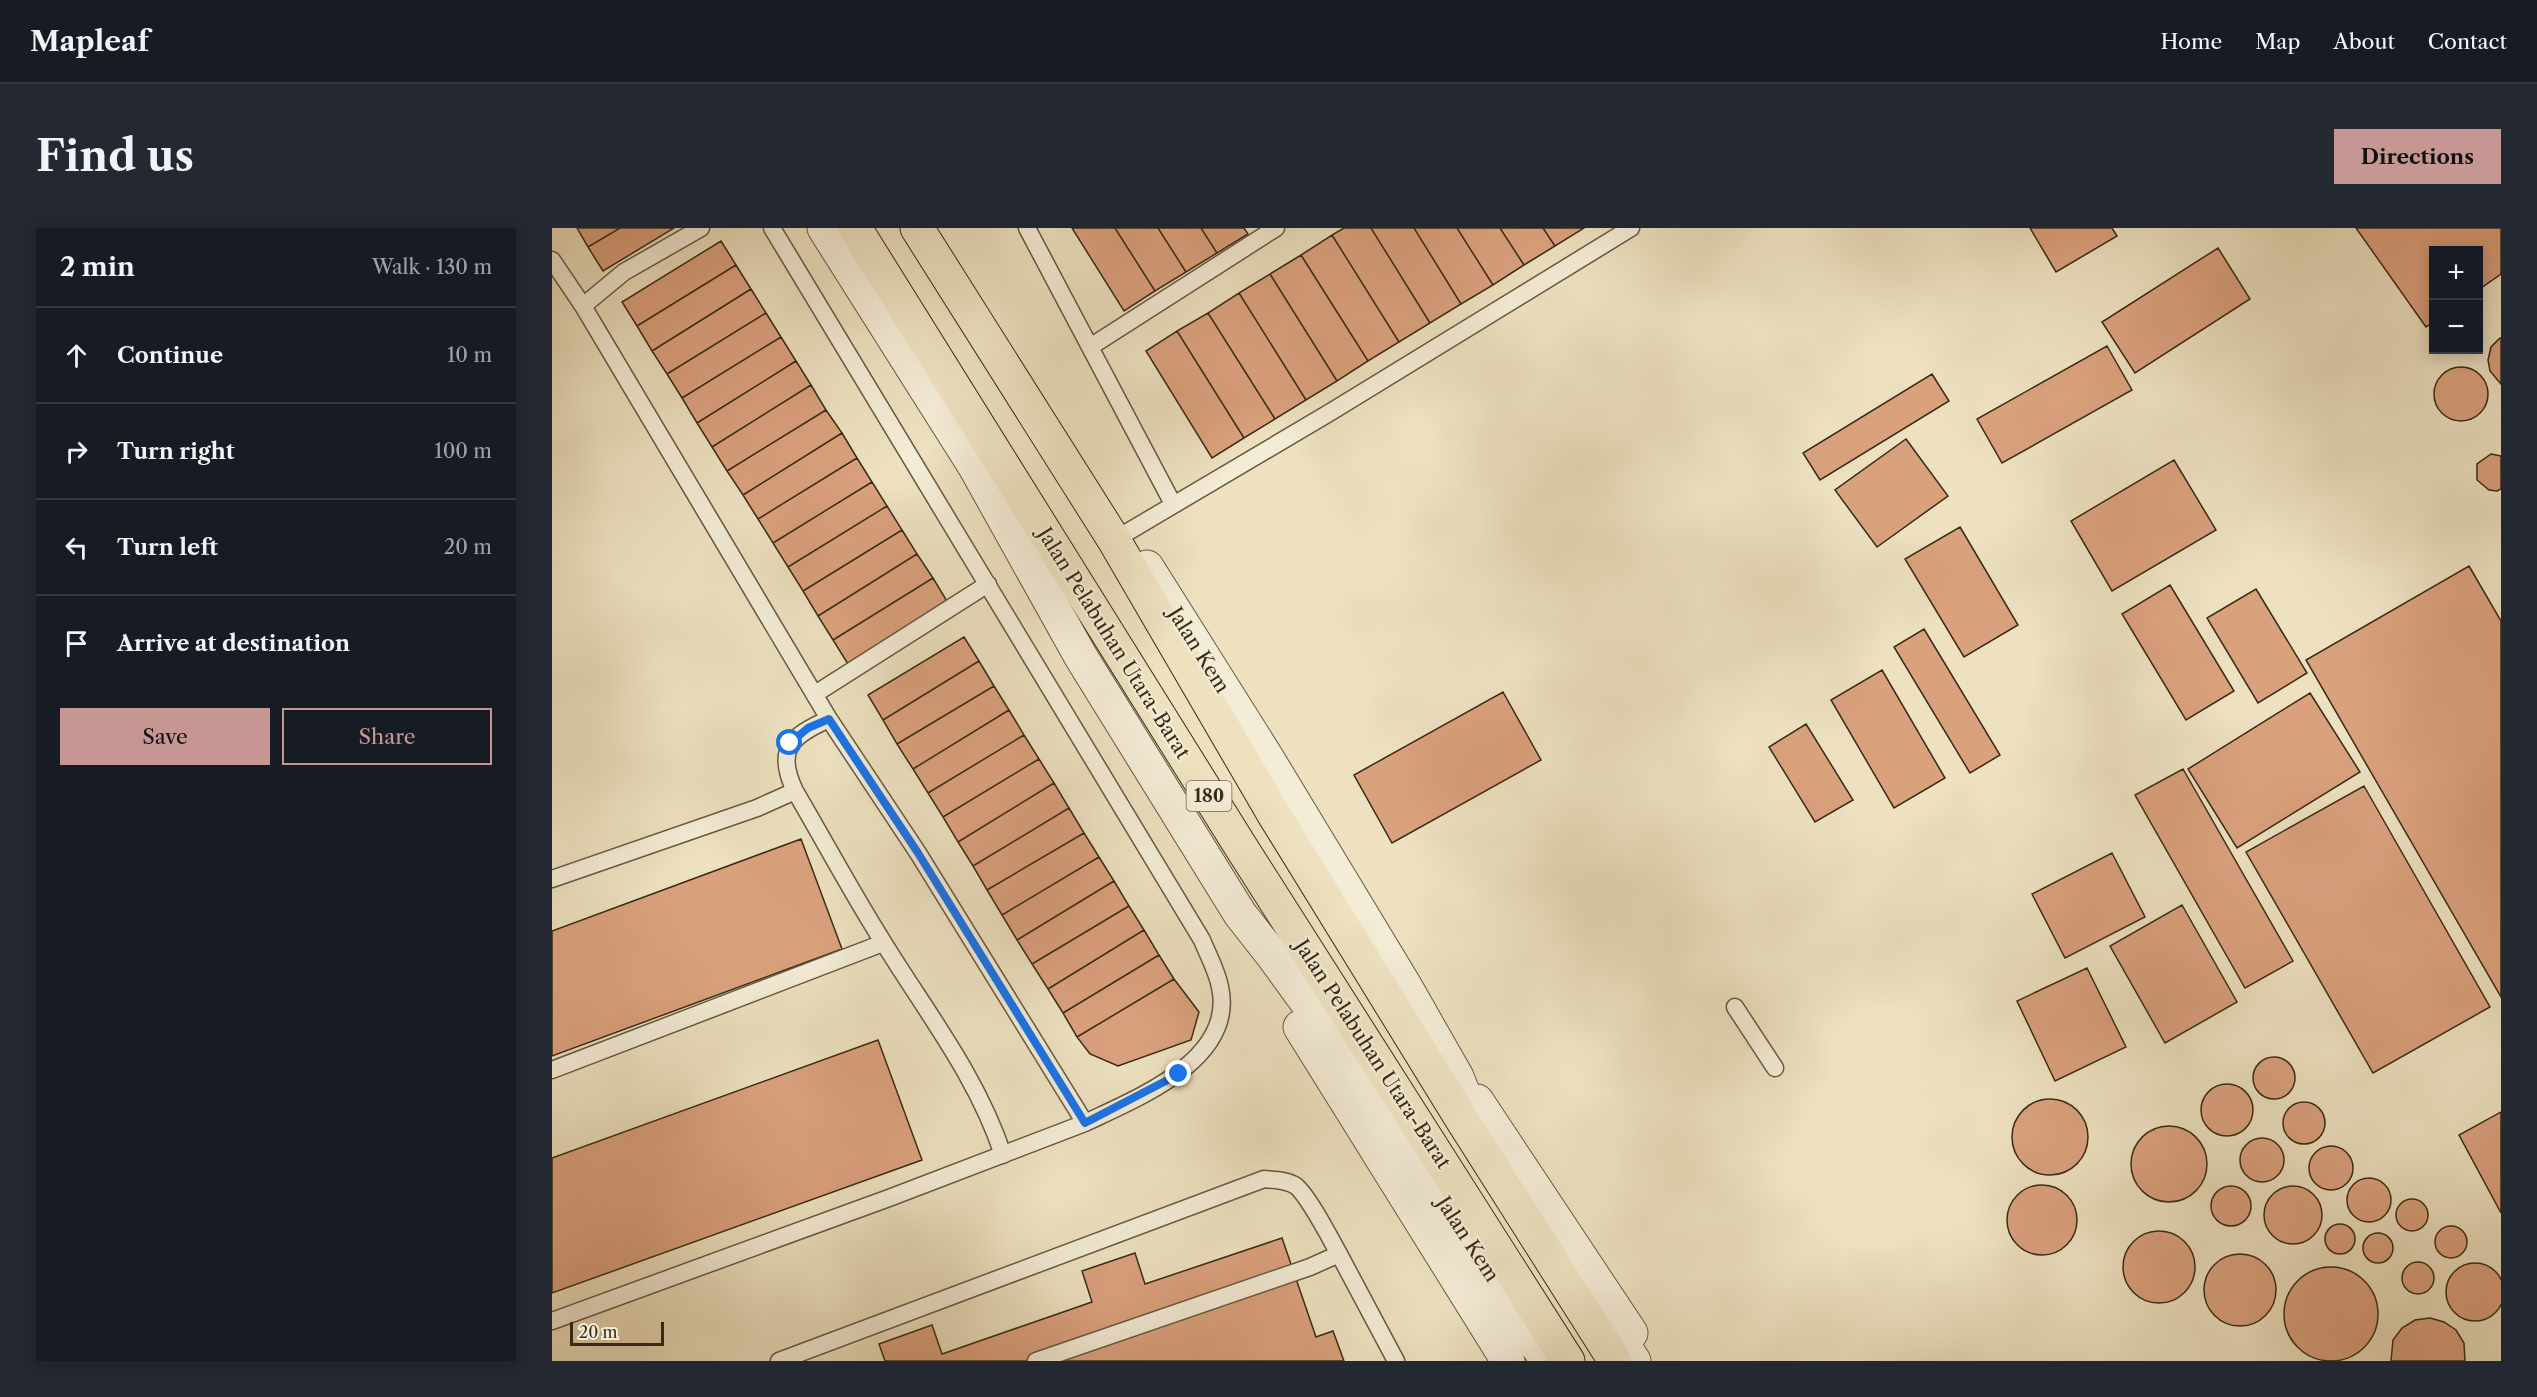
<!DOCTYPE html>
<meta charset="utf-8">
<style>
body{margin:0;font-family:"Libre Caslon Text",serif;background:#242831;color:#f1f3f6}
.controls{position:absolute;right:18px;top:18px;display:grid;overflow:hidden;border-radius:0px;box-shadow:0 3px 15px #0003}
.controls button{width:54px;height:54px;display:grid;place-items:center;padding:0;border:0;border-bottom:2px solid #363941;background:#171b24;color:#f1f3f6;font:30px sans-serif}
.scale{position:absolute;left:18px;bottom:15px;width:94px;box-sizing:border-box;padding-left:6px;border:3px solid #392a15;border-top:0;font-size:16px;line-height:21px;white-space:nowrap;color:#392a15;-webkit-text-stroke:4px #f3ecd6;paint-order:stroke}
.stop{position:absolute;width:18px;height:18px;margin:-14px;border:4px solid #1a73e8;border-radius:50%;background:#fff}
.stop.end{background:#1a73e8;border-color:#fff;box-shadow:0 2px 6px #0008}
.list{margin:0;padding:0;list-style:none}
h2{display:flex;justify-content:space-between;align-items:center;height:78px;margin:0;padding:0 24px;font-size:26px}
h2 small{font-size:20px;font-weight:400;color:#9ea1a6}
.list li{display:grid;grid-template-columns:39px 1fr auto;gap:18px;align-items:center;box-sizing:border-box;height:96px;padding:0 24px;border-top:2px solid #363941}
.list b{display:block;font-size:22px;white-space:nowrap}
.list em{font-size:20px;font-style:normal;color:#9ea1a6}
.actions{display:flex;gap:12px;padding:18px 24px}
.actions a{flex:1;padding:14px 0;border:2px solid #c59692;border-radius:0px;text-align:center;font-size:21px;color:#c59692}
.actions .main{background:#c59692;color:#111}
.icon{flex:none;width:33px;height:33px;fill:none;stroke:currentColor;stroke-width:2;stroke-linecap:round;stroke-linejoin:round}
.map{position:relative;flex:none;width:1949px;height:1133px;overflow:hidden;border-radius:0px}
header{display:flex;align-items:center;gap:36px;box-sizing:border-box;height:84px;padding:0 30px;background:#171b24;border-bottom:2px solid #363941}
header strong{font-size:28px}
nav{display:flex;gap:33px;margin-inline-start:auto;font-size:21px}
.intro{display:flex;align-items:center;justify-content:space-between;box-sizing:border-box;height:144px;padding:0 36px}
h1{margin:0;font-size:42px}
.button{padding:15px 27px;border-radius:0px;background:#c59692;color:#111;font-size:21px;font-weight:700}
main{display:flex;gap:36px;padding:0 36px}
aside{flex:1;background:#171b24;border-radius:0px;box-shadow:0 3px 15px #0003}
.map>svg:first-child{display:block}
.building{fill:#daa17d;stroke:#392a15;stroke-width:1.5}
.lines{fill:none;stroke-linecap:round;stroke-linejoin:round}
.service-casing{stroke:#665840;stroke-width:19}
.tertiary-casing{stroke:#665840;stroke-width:35}
.primary-casing{stroke:#392a15;stroke-width:35}
.service{stroke:#f3ecd6;stroke-width:16}
.tertiary{stroke:#f3ecd6;stroke-width:33}
.primary{stroke:#ede1c0;stroke-width:33}
.route{stroke:#1a73e8;stroke-width:8}
.labels{text-anchor:middle;dominant-baseline:central;stroke-width:4.5;stroke-linejoin:round;paint-order:stroke}
.shield{fill:#f3ecd6;stroke:#71644f;stroke-width:1.5}
.shield-label{font-size:18px;font-weight:bold;fill:#392a15}
.street-label{font-size:20px;fill:#392a15;stroke:#f3ecd6}
</style>
<header>
<strong>Mapleaf</strong>
<nav><a>Home</a><a>Map</a><a>About</a><a>Contact</a></nav>
</header>
<div class="intro"><h1>Find us</h1><a class="button">Directions</a></div>
<main>
<aside>
<h2>2 min<small>Walk · 130 m</small></h2>
<ul class="list">
<li><svg class="icon" aria-label="ahead" viewBox="0 0 24 24"><path d="M12 20V5M6 11l6-6 6 6"/></svg><div><b>Continue</b></div><em>10 m</em></li>
<li><svg class="icon" aria-label="right" viewBox="0 0 24 24"><path d="M7 20v-9h11M14 6l5 5-5 5"/></svg><div><b>Turn right</b></div><em>100 m</em></li>
<li><svg class="icon" aria-label="left" viewBox="0 0 24 24"><path d="M17 20v-9H6M10 6l-5 5 5 5"/></svg><div><b>Turn left</b></div><em>20 m</em></li>
<li><svg class="icon" aria-label="arrive" viewBox="0 0 24 24"><path d="M6 21V4h12l-3 4 3 4H6"/></svg><div><b>Arrive at destination</b></div></li>
</ul>
<div class="actions"><a class="main">Save</a><a>Share</a></div>
</aside>
<div class="map">
<svg width="1949" height="1133" viewBox="0 0 1949 1133">
<rect width="100%" height="100%" fill="#ede1c0"/>
<filter id="stains"><feTurbulence type="fractalNoise" baseFrequency=".00333" numOctaves="4"/><feColorMatrix values="0 0 0 0 .2 0 0 0 0 .09 0 0 0 0 .02 0 0 0 .5 -.17"/></filter>
<radialGradient id="worn" r=".72"><stop offset=".6" stop-color="#630" stop-opacity="0"/><stop offset="1" stop-color="#630" stop-opacity=".3"/></radialGradient>
<path class="building" d="M25,0H68L36,19Z
M68,0H122L51,43L36,19Z
M520,0H563L603,63L572,83Z
M563,0H606L634,44L603,63Z
M606,0H649L665,25L634,44Z
M649,0H692L696,6L665,25Z
M792,0H819L878,95L847,114L780,7Z
M819,0H862L909,76L878,95Z
M862,0H905L941,57L909,76Z
M905,0H948L972,37L941,57Z
M948,0H991L1003,18L972,37Z
M991,0H1032L1003,18Z
M1478,0H1560L1565,8L1504,44Z
M1804,0H1949V46L1926,62V22H1882V94L1874,99Z
M780,7L847,114L816,133L749,27Z
M169,13L184,37L85,98L70,74Z
M1666,20L1698,71L1583,145L1550,94Z
M749,27L816,133L785,153L718,46Z
M184,37L199,61L100,123L85,98Z
M718,46L785,153L754,172L687,65Z
M199,61L214,85L115,146L100,123Z
M687,65L754,172L723,191L656,85Z
M214,85L229,109L130,170L115,146Z
M656,85L723,191L692,210L625,103Z
M625,103L692,210L660,230L594,123Z
M229,109L244,133L145,195L130,170Z
M1948,110H1949V156L1938,143L1936,132L1939,119Z
M1555,118L1580,162L1450,235L1425,191Z
M244,133L259,157L160,219L145,195Z
M1882 166a27 27 0 1 1 54 0a27 27 0 1 1-54 0Z
M1380,146L1397,173L1268,252L1251,225Z
M259,157L274,182L175,243L160,219Z
M274,182L290,205L191,267L175,243Z
M290,205L305,230L206,291L191,267Z
M1354,211L1396,268L1325,319L1283,262Z
M1939,226L1949,228V261L1945,263L1937,262L1925,252V236Z
M305,230L320,254L221,315L206,291Z
M1622,232L1664,302L1560,363L1519,293Z
M320,254L335,278L236,339L221,315Z
M335,278L350,302L251,363L236,339Z
M1408,299L1466,397L1412,429L1353,331Z
M350,302L365,326L266,388L251,363Z
M365,326L381,350L281,412L266,388Z
M1917,338L1949,393V769L1754,432Z
M381,350L396,375L296,436L281,412Z
M1618,357L1682,463L1634,492L1570,386Z
M1704,361L1755,445L1706,475L1655,390Z
M1372,401L1448,527L1418,545L1342,419Z
M412,409L427,433L331,492L316,467Z
M427,433L442,458L345,516L331,492Z
M1330,442L1393,550L1342,580L1279,472Z
M442,458L457,482L361,541L345,516Z
M951,464L989,532L840,615L802,547Z
M1758,465L1808,544L1685,620L1636,541Z
M457,482L472,507L376,565L361,541Z
M1254,496L1301,572L1263,594L1217,519Z
M472,507L487,531L391,589L376,565Z
M487,531L502,555L406,614L391,589Z
M1631,541L1741,733L1693,760L1583,567Z
M502,555L517,580L421,638L406,614Z
M1812,558L1938,779L1821,845L1694,624Z
M517,580L532,605L435,662L421,638Z
M532,605L547,629L450,687L435,662Z
M249,611L290,721L0,828V703Z
M1560,625L1593,689L1513,730L1480,666Z
M547,629L562,653L465,712L450,687Z
M562,653L577,678L480,736L465,712Z
M1630,677L1685,774L1613,815L1558,718Z
M577,678L592,702L496,761L480,736Z
M592,702L607,727L511,785L496,761Z
M607,727L622,751L525,809L511,785Z
M1535,740L1574,819L1503,853L1465,773Z
M622,751L647,784L639,812L566,838L538,826L525,809Z
M326,812L370,932L0,1065V930Z
M1701 850a21 21 0 1 1 42 0a21 21 0 1 1-42 0Z
M1649 882a26 26 0 1 1 52 0a26 26 0 1 1-52 0Z
M1460 909a38 38 0 1 1 76 0a38 38 0 1 1-76 0Z
M1731 895a21 21 0 1 1 42 0a21 21 0 1 1-42 0Z
M1949,884V985L1907,907Z
M1579 936a38 38 0 1 1 76 0a38 38 0 1 1-76 0Z
M1688 932a22 22 0 1 1 44 0a22 22 0 1 1-44 0Z
M1757 940a22 22 0 1 1 44 0a22 22 0 1 1-44 0Z
M1795 972a22 22 0 1 1 44 0a22 22 0 1 1-44 0Z
M1455 992a35 35 0 1 1 70 0a35 35 0 1 1-70 0Z
M1659 978a20 20 0 1 1 40 0a20 20 0 1 1-40 0Z
M1712 987a29 29 0 1 1 58 0a29 29 0 1 1-58 0Z
M1844 987a16 16 0 1 1 32 0a16 16 0 1 1-32 0Z
M1773 1011a15 15 0 1 1 30 0a15 15 0 1 1-30 0Z
M1883 1014a16 16 0 1 1 32 0a16 16 0 1 1-32 0Z
M1571 1039a36 36 0 1 1 72 0a36 36 0 1 1-72 0Z
M1811 1020a15 15 0 1 1 30 0a15 15 0 1 1-30 0Z
M730,1010L764,1109L781,1103L792,1133H333L327,1116L380,1097L390,1126L540,1074L530,1043L583,1025L593,1056Z
M1652 1062a36 36 0 1 1 72 0a36 36 0 1 1-72 0Z
M1850 1050a16 16 0 1 1 32 0a16 16 0 1 1-32 0Z
M1894 1064a29 29 0 1 1 58 0a29 29 0 1 1-58 0Z
M1732 1086a47 47 0 1 1 94 0a47 47 0 1 1-94 0Z
M1878,1090L1892,1094L1904,1102L1912,1115L1913,1133H1839L1841,1112L1850,1100L1863,1092Z"/>
<g class="lines">
<defs>
<path id="service" d="M475,0L621,276
M0,32L31,78L277,491L366,625L533,895C585,870 684,832 668,759C665,743 656,727 650,712L220,0
M31,78L72,44L149,0
M538,119L724,0
M574,305L777,185L1079,0
M263,466L436,356
M243,563C273,614 301,667 333,717C375,785 426,850 451,927
M0,651L205,580L243,563C223,521 239,508 277,491
M1183,779L1223,840
M0,842L331,715
M787,1026L844,1133
M0,1093L337,970L533,895
M227,1133L712,951C722,952 735,952 744,958C757,969 778,1010 787,1026L758,1039L484,1133"/>
<path id="tertiary" d="M272,0L423,239L529,429L688,686L721,728L835,885L995,1133
M595,339L714,528L852,756L905,849L918,881L930,899
M748,799L956,1133
M925,873L1079,1105
M1054,1091L1082,1133"/>
<path id="primary" d="M303,0L689,619L1016,1133
M365,0L562,312L721,585L909,890L1063,1133"/>
</defs>
<use href="#service" class="service-casing"/>
<use href="#tertiary" class="tertiary-casing"/>
<use href="#primary" class="primary-casing"/>
<use href="#service" class="service"/>
<use href="#tertiary" class="tertiary"/>
<use href="#primary" class="primary"/>
</g>
<g class="lines">
<path class="route" d="M238,515L256,500L277,491L366,625L533,895L627,846"/>
</g>
<g class="labels">
<rect class="shield" x="634.5" y="553" width="45" height="30" rx="4.5"/>
<g class="shield-label">
<text x="657" y="568">180</text>
</g>
<g class="street-label">
<text transform="translate(562 415) rotate(58)">Jalan Pelabuhan Utara-Barat</text>
<text transform="translate(647 422) rotate(58)">Jalan Kem</text>
<text transform="translate(821 826) rotate(57)">Jalan Pelabuhan Utara-Barat</text>
<text transform="translate(916 1011) rotate(57)">Jalan Kem</text>
</g>
</g>
<rect width="100%" height="100%" filter="url(#stains)"/>
<rect width="100%" height="100%" fill="url(#worn)"/>
</svg>
<div class="controls">
<button>+</button>
<button>−</button>
</div>
<div class="scale">20 m</div>
<div class="stop" style="left:238px;top:515px"></div>
<div class="stop end" style="left:627px;top:846px"></div>
</div>
</main>
